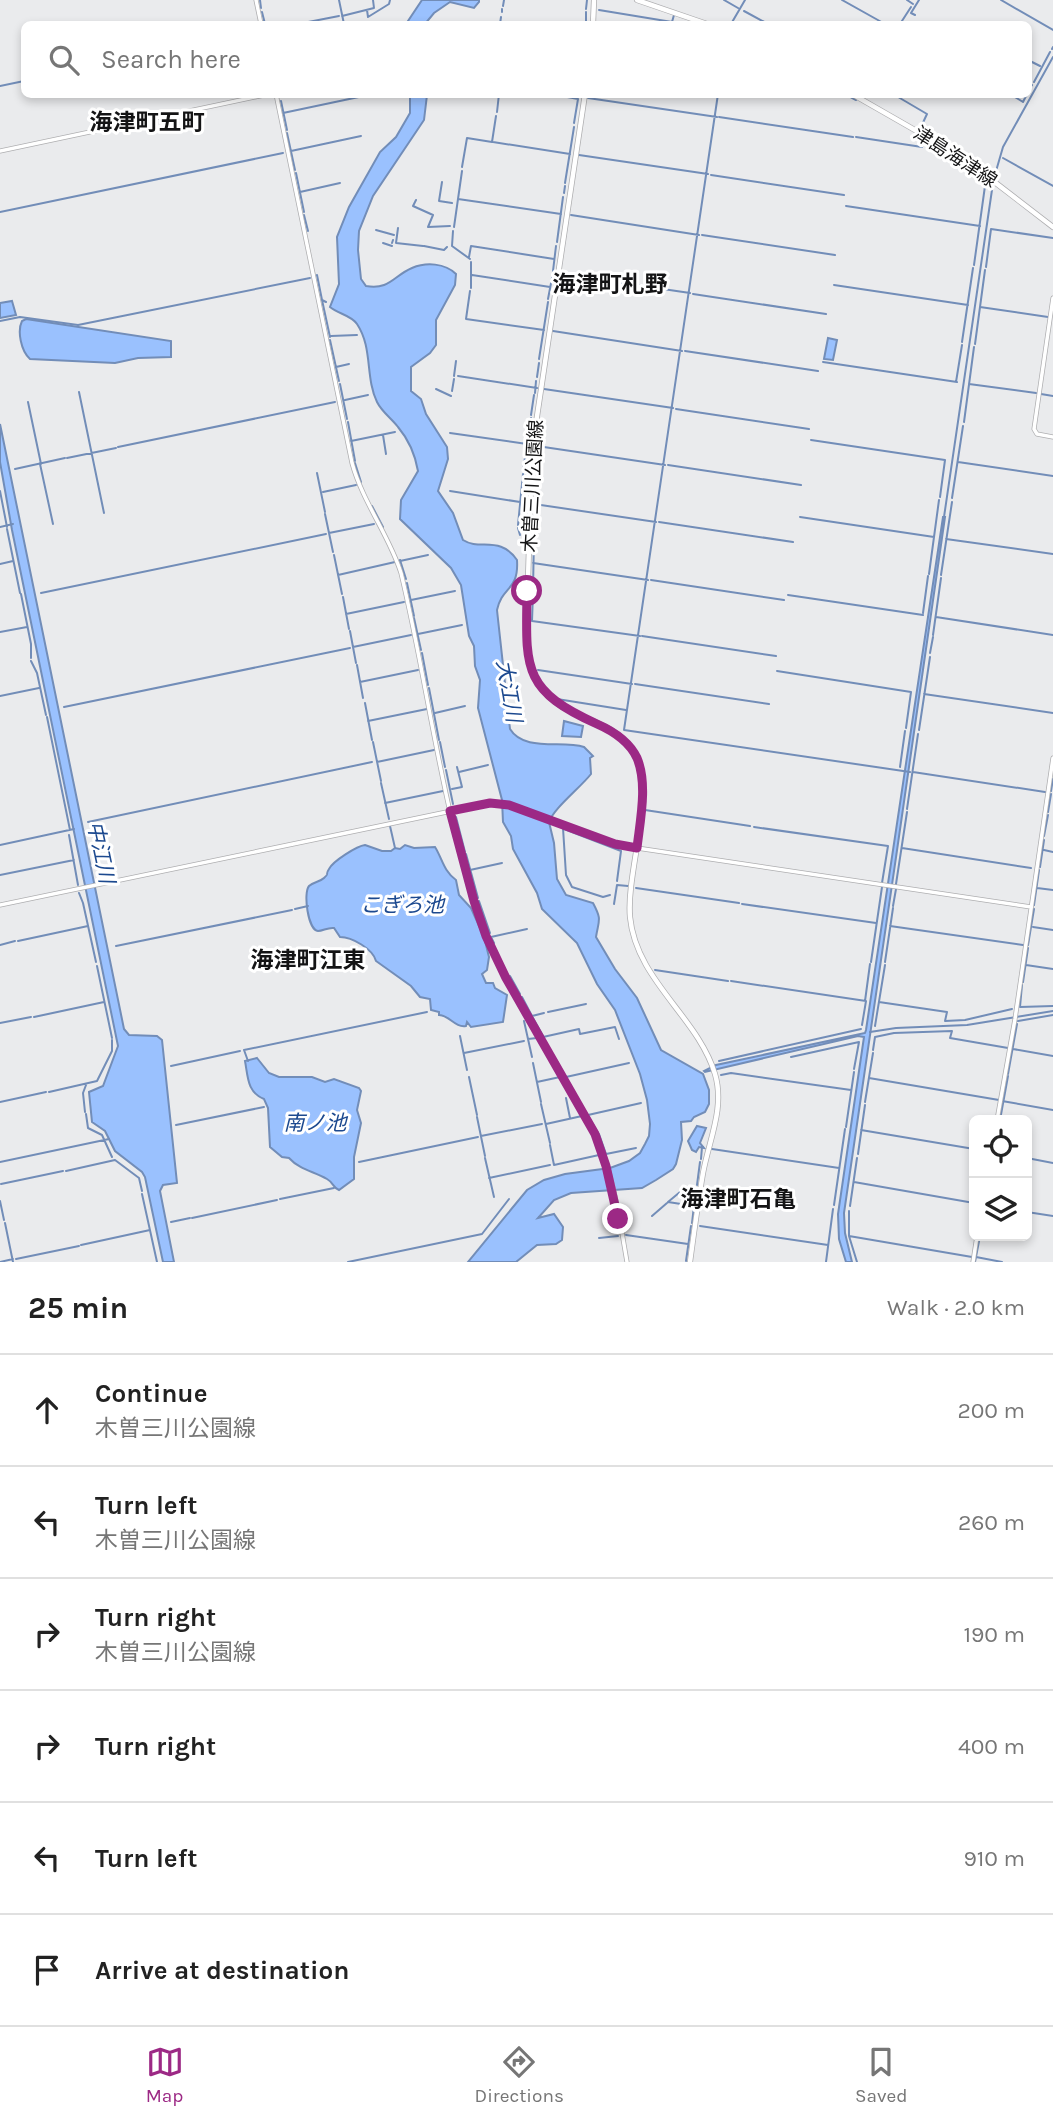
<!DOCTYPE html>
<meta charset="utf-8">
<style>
body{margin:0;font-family:Karla,"Noto Sans JP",sans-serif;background:#f6f6f6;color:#222}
.controls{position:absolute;right:21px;bottom:21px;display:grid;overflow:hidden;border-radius:10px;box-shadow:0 4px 10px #0003}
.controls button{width:63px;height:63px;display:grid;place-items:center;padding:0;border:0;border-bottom:2px solid #e0e0e0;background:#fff;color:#222;font:35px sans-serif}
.stop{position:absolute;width:21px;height:21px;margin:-16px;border:5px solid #9c2985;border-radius:50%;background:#fff}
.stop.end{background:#9c2985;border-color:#fff;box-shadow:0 2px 7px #0008}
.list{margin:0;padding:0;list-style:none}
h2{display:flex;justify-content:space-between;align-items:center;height:91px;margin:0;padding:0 28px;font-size:30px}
h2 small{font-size:23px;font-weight:400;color:#767676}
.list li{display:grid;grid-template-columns:46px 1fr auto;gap:21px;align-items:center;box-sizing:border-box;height:112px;padding:0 28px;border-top:2px solid #e0e0e0}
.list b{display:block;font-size:26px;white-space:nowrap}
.list p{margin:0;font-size:23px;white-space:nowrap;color:#767676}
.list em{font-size:23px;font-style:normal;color:#767676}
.icon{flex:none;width:38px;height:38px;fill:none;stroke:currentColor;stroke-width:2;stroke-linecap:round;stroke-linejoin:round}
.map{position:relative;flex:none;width:1053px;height:1262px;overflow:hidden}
.search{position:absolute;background:#fff;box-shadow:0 4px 10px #0003;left:21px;right:21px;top:21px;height:77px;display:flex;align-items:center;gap:18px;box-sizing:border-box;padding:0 24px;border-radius:10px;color:#767676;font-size:26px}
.sheet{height:763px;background:#fff}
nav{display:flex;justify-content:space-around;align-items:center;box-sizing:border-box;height:98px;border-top:2px solid #e0e0e0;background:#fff;font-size:19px;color:#767676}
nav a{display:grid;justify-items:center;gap:4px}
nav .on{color:#9c2985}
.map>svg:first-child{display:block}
.water{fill:#9ac1fe;stroke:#728db8;stroke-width:2}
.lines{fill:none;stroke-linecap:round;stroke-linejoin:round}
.stream{stroke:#728db8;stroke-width:2}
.tertiary-casing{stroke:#aeaeb0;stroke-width:5}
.secondary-casing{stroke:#aeaeb0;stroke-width:6}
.tertiary{stroke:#fff;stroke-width:3.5}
.secondary{stroke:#fff;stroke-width:4.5}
.route{stroke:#9c2985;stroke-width:9}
.labels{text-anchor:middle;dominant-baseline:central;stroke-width:6;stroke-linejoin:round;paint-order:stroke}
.street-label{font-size:19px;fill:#141415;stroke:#fff}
.water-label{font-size:21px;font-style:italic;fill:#1c498f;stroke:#fff}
.quarter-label{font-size:23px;font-weight:bold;fill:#141415;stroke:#fff}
</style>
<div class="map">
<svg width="1053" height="1262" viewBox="0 0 1053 1262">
<rect width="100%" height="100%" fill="#eaebed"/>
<path class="water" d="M422,0H479V2L474,8L450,2L434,13L425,24H406Z
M410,95H427L424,120L373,196L359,231L358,250L361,279L366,286C390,290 393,276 412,268C426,262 445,263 456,274L455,285L436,320V345L430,353L411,367V391L421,399L426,414L447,447L448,459L438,491L453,513L463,540C480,551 500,535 517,560C519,591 502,586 497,610L510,729C524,752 562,740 584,747L593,756L590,758L591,774C580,788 554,808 549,822L554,843L557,879L566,895L593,903C602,920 599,919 596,937L615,969L637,998L661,1050L703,1074L709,1090V1104L705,1112L694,1117L691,1121L681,1122L682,1140L676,1164L673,1169L656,1180L642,1188L571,1193L554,1200L538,1218L554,1214L563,1227L562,1240L556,1244L537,1245L516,1262H468L527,1190L544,1180L565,1174L610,1168L629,1161L640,1153L645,1144L649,1136L650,1124L647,1100L640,1074L615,1010L597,984L577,943L542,909L537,893L513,849L511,836L503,822L502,800L478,708L480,680L475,666L474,646L469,636L461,585L451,568L400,519L401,500L418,471C415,454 409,440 398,427C391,418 382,412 377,402C365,377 373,348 357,324C351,315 338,314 330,307L339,284L337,237L349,207L380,152L396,137L410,113Z
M12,301L16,315L0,318V303Z
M26,319L171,341V357L138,358L115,363L30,359C21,351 17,331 22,321Z
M828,338L837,340L833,360L824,359Z
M0,424L124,1029L129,1035L157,1036L162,1040L177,1183L163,1185L160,1191L174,1262H163L145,1177L142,1172L115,1151L105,1131L92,1122L89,1092L103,1086L118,1046L12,530L0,462Z
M943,517H945C912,750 878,980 844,1213L845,1233L852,1262H846L839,1239L838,1214L864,1037L858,1036L705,1072L704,1071L716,1065L865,1033L866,1030Z
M564,721L583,726L581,737L562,736Z
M365,845L382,851H391L395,848L400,849L405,845L414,848L435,847C442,858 444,872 456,880L459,895L471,908L484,937L489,957L487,970L482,974L486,983H493L495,988L507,995L503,1022L471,1027L467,1022L466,1026C455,1028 449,1015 439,1015V1012L431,1010L430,999L420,997L411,986L376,961C373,949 352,937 340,937L334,928C328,927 323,931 318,931C308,930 303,893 309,886C313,882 320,882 324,878C331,871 324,877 329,869C333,861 357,846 365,845Z
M257,1058L269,1073L279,1077H312L325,1082L334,1079L359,1088L361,1091L357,1110L361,1123L354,1157V1179L339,1190C332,1187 334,1183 327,1179C313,1171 300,1170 289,1158L282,1157L270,1147L268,1108L264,1099C247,1092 248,1077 245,1061Z
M697,1126L706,1128L700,1143L704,1148L699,1147L696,1152L692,1150L688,1141Z"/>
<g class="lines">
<path class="stream" d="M260,0L261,8
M339,0L344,24
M724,0L738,8
M842,0L885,24
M907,0L913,4
M1001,0L1053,30
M503,6L504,0
M586,9L587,0
M367,10L368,17L389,4L390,0
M599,10L672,22L674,15
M744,11L768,24
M262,12L265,24
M502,12V9
M915,15L911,13L919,0
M342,16L374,8L373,0
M298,24L339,16
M500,24L501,17
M586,24V12
M731,24L745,0
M900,24L911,7
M1052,49L1053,47
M1028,60L1040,66
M1034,82L1050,52
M0,86L24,81
M1028,91L1032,85
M551,94L578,99
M718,94L624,730L910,772
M845,94L856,100
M893,94L927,114L920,129
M1010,94L1023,102
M588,98L717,117
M281,101L287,130
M1023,102L1027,94
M497,112L499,94
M283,113L373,94
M719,117L853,137
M574,123L578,99
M923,131L965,155L988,173
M287,133L295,170
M856,137L922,147L924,139L958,159L985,179L986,184
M493,142L570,154
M291,151L361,136
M579,155L708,174
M1003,158L1053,186
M462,167L467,138L492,142L496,116
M296,173L304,212
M711,175L844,195
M994,178L1003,147L1053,57
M442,182L439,201L452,203
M565,183L574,127
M300,192L340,183
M564,193L565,186
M458,199L561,214
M416,200L413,206L433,215L428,227L450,226
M846,206L980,226
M0,212L283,153
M304,215L308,231
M571,215L699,235
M454,227L462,171
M398,228L396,243L423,246
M376,230L394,235
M453,231L452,246L470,259
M702,235L835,255
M557,242L563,197
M383,243L392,246
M392,243L393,240
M424,246L444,250L447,247
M469,257L471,246L554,259
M471,262V288
M974,265L985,186
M986,267L991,229L1053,238
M553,271L556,246
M561,274L690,293
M317,275L322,300L326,302
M472,275L550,287
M834,285L968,305
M470,291L466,319L544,330
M693,294L826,314
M548,299L552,278
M322,300L330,337
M980,307L1048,317
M20,317L78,325L310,278
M0,321L20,317
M553,331L682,351
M331,336L357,335
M330,340L339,381
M962,342L973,268
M975,344L985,270
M685,351L818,371
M539,359L548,302
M823,362L957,382
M336,367L349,364
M454,376L456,361
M458,376L537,388
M537,377L539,363
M956,382L962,345
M340,384L347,419
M969,384L1036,393
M436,389L451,396
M544,389L673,408
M452,391L454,379
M79,392L104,513
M535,393L536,381
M1041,394L1053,396
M345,400L368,395
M28,402L41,464
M676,409L809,429
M531,415L534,395
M348,422L355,461
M964,422L974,347
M450,433L527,444
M383,435L386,454
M811,440L945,460L940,497
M351,441L395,432
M537,446L665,465
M118,447L335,402
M67,458L116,448
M958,462L1053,476
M355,463L361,482
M40,464L53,524
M668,465L801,485
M15,469L65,458
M523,471L531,418
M317,473L325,512
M0,491L7,527
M450,491L520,502
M323,492L356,485
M952,498L963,426
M534,504L656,522
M372,506L383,527
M325,514L333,552
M800,517L934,537
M944,517L993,183
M659,522L793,542
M518,525L523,474
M0,527L13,524
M518,528L520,535
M7,529L20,593
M329,533L374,524
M946,539L1053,554
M334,555L342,594
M400,560L406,579
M400,561L428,555
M533,563L648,580
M0,564L13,561
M929,574L939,500
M338,575L395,562
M941,575L952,502
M651,580L784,600
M407,583L414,616
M533,590L534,536
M41,593L326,534
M533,593L532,621L640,636
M21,594L31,644V658
M788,595L923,615
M343,597L349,629
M411,600L455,591
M923,613L928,576
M346,614L404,602
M936,617L1053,635
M414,618L421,650
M350,631L356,663
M0,632L27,627
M418,634L462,625
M933,635L941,578
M642,636L776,656
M353,647L411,635
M422,653L428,685
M930,653L933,637
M31,661L37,673L46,715
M357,665L363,698
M538,670L632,684
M777,671L911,692L906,728
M360,682L418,670
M635,684L769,704
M429,688L439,740
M924,694L1053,713
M0,696L39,688
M557,699L626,710
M365,703L372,740
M64,707L350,648
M435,713L465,706
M47,717L70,830
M368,721L427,709
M919,730L930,657
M373,742L381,781
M440,742L445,767
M377,762L434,750
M900,767L905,731
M446,770L453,804
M459,772L488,765
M913,772L1045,792
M381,783L389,819
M452,789L462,787L457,767
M1051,791L1053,779
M385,803L443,791
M907,809L918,734
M645,810L750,826
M1048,812L1051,794
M456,817L465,852
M88,822L372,762
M390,826L395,848
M754,827L888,846L882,883
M563,828L566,875L572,887L603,897L610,895
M564,829L621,851L617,881
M69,835L78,885
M1044,836L1048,815
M0,845L74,829
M902,848L1031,868
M1044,850L1053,852
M466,854L478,898
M1040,867L1044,840
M470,870L502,863
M0,875L74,860
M896,884L907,812
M636,888L739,903
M1037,888L1053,890
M79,893L83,903L96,962
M479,901L490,933
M614,904L617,885L628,886
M742,904L876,923
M1034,905L1039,870
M893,906L896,889
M295,909L308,906
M890,926L1023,945
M1033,927L1053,930
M18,941L88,926
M494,943L491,937L527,929
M0,945L15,941
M1028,945L1034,909
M116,946L292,910
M871,962L882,887
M885,962L893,908
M1026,965L1053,969
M97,966L112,1038
M655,970L728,981
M510,976L520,994
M731,981L866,1001L862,1025
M1023,982L1028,948
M1022,985L1020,1007L1053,1006
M522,997L532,1016
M865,1001L870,964
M879,1002L947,1012L945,1021L965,1020L1012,1009
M548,1012L586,1004
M532,1016L544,1013
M34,1017L104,1002
M533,1018L543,1036
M524,1021L532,1057
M1018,1021L1053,1015
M0,1023L31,1017
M875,1026L885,965
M870,1032L896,1028L967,1025L1053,1011
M460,1036L467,1070
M543,1037L579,1029L580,1034L615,1027L619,1039
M528,1039L537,1038
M1013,1049L1053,1056
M873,1050L875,1037L894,1033L952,1031L950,1038L1008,1048
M464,1053L524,1041
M791,1057L859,1042L854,1069
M555,1058L576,1095
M248,1061L244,1050L427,1012
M719,1061L861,1029
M533,1063L541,1102
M171,1066L240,1051
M1008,1074L1017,1024
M721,1075L731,1073L851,1090
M469,1077L477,1115
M566,1077L629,1063
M869,1078L999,1100
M537,1082L560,1077
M49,1092L97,1081L112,1051V1040
M577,1097L598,1133
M566,1098L570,1118
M1002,1101L1053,1110
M0,1102L46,1092
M865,1102L873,1053
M541,1104L550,1143
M85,1112L83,1093L86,1085
M86,1114L88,1128L102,1135L112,1157
M588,1115L641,1103
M477,1117L485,1156
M1000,1120L1008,1076
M546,1124L582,1116
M176,1125L264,1107
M846,1127L854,1072
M861,1130L974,1149
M599,1134L606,1154L636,1148
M481,1136L542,1124
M550,1145L554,1165L599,1155
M712,1149L839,1168
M858,1154L865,1105
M485,1158L494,1197
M1027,1158L1053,1163
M701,1159L702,1147
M0,1162L109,1139
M359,1162L478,1137
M66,1171L115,1160L139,1178L142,1191
M489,1178L550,1165
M854,1182L974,1203
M1,1184L63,1171
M697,1185L700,1162
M686,1187L668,1202L694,1206
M142,1194L157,1262
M280,1199L334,1188
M0,1201L4,1220
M834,1205L845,1129
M850,1206L857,1158
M849,1211V1236L857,1262
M1027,1212L1053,1216
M652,1216L667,1203
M192,1218L277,1200
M171,1222L190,1218
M5,1223L13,1262
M692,1223L696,1188
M700,1226L828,1245
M626,1235L688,1244
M849,1236L972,1257
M599,1238L618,1236
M81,1245L150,1230
M976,1257L1002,1262
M16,1259L79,1246
M686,1261L691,1226
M0,1262L13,1259
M348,1262L482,1234L509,1199
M826,1262L833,1209
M975,1262L980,1236"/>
<defs>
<path id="tertiary" d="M256,0L261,24
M276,94L352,463C363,503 389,535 401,573C430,693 442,818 486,934C513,1005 562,1066 595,1134C613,1170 620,1222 627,1262
M0,151L269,94
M1053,298L1034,429L1037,434L1053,437
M0,905L490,803L509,805L615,844L637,848L1031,907
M997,1120L1015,1019L1053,758
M973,1262L977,1236"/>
<path id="secondary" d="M637,0L707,24
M593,24L594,0
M585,94L532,450L526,644C539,734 607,702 635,755C656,795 626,872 630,917C636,980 698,1017 715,1074C725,1108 709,1140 703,1173C698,1202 694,1232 690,1262
M852,94L962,157L1053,227"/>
</defs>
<use href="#tertiary" class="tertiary-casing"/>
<use href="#secondary" class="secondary-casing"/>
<use href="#tertiary" class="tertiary"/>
<use href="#secondary" class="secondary"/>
</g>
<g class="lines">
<path class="route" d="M527,591C526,667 521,690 597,724C613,731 629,741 637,758C648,784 640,821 637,848L615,844L509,805L490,803L450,811L474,901L486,936L506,978L595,1134L606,1166L618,1219"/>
</g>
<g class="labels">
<g class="street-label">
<text transform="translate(955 157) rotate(33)">津島海津線</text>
<text transform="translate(533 486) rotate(-87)">木曽三川公園線</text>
</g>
<g class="water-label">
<text transform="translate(509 691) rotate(80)">大江川</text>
<text transform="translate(101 852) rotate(78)">中江川</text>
<text x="402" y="905">こぎろ池</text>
<text x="315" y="1123">南ノ池</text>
</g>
<g class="quarter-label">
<text x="147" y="122">海津町五町</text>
<text x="610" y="284">海津町札野</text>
<text x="308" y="960">海津町江東</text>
<text x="738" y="1199">海津町石亀</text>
</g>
</g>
</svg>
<div class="controls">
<button><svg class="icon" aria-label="locate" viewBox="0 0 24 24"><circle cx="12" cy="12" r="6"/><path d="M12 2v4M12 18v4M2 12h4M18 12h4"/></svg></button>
<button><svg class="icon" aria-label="layers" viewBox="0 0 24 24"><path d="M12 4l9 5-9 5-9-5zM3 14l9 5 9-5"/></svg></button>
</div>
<div class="stop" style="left:527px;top:591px"></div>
<div class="stop end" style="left:618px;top:1219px"></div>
<div class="search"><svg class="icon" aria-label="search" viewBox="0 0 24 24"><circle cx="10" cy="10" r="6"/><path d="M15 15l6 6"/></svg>Search here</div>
</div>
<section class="sheet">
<h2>25 min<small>Walk · 2.0 km</small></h2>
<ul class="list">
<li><svg class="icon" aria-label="ahead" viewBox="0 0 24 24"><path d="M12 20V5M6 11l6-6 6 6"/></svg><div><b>Continue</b><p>木曽三川公園線</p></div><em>200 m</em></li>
<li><svg class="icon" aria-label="left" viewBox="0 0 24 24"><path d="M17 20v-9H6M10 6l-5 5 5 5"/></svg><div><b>Turn left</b><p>木曽三川公園線</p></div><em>260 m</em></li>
<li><svg class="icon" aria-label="right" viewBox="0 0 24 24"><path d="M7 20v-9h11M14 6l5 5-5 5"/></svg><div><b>Turn right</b><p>木曽三川公園線</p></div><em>190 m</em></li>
<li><svg class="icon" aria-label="right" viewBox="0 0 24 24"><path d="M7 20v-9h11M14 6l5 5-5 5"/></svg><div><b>Turn right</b></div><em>400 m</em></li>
<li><svg class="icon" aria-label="left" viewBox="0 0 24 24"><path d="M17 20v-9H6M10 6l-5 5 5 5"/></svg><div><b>Turn left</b></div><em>910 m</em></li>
<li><svg class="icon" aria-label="arrive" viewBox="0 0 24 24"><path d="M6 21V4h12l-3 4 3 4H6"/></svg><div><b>Arrive at destination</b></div></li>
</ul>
</section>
<nav>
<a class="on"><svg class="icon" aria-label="map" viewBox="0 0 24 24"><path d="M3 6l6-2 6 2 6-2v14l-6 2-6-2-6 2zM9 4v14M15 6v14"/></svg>Map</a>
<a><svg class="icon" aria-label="directions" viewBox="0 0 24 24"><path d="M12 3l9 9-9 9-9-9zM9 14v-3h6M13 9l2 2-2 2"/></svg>Directions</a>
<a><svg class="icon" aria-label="saved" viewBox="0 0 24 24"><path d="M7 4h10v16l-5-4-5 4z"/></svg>Saved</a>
</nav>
